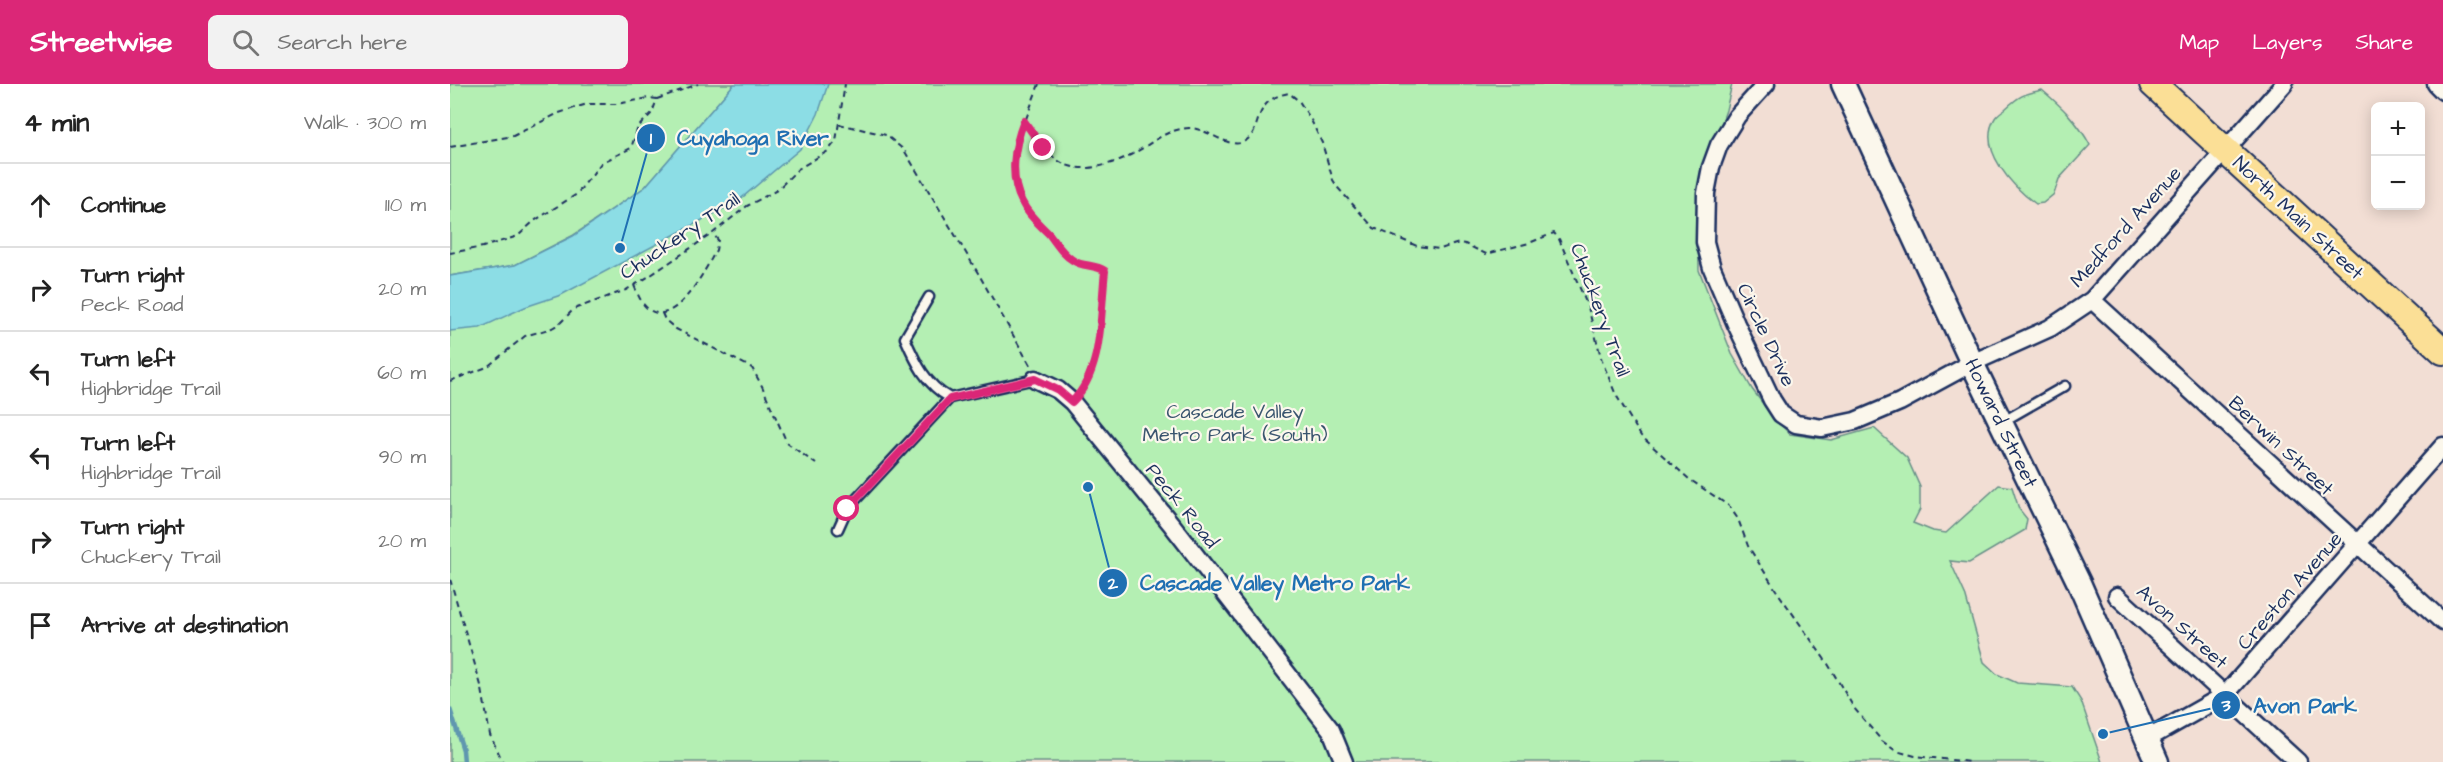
<!DOCTYPE html>
<meta charset="utf-8">
<style>
body{margin:0;font-family:"Architects Daughter",sans-serif;background:#f2f2f2;color:#222}
.controls{position:absolute;right:18px;top:18px;display:grid;overflow:hidden;border-radius:9px;box-shadow:0 3px 15px #0003}
.controls button{width:54px;height:54px;display:grid;place-items:center;padding:0;border:0;border-bottom:2px solid #e0e0e0;background:#fff;color:#222;font:30px sans-serif}
.stop{position:absolute;width:18px;height:18px;margin:-14px;border:4px solid #db2777;border-radius:50%;background:#fff}
.stop.end{background:#db2777;border-color:#fff;box-shadow:0 2px 6px #0008}
.list{margin:0;padding:0;list-style:none}
h2{display:flex;justify-content:space-between;align-items:center;height:78px;margin:0;padding:0 24px;font-size:26px}
h2 small{font-size:20px;font-weight:400;color:#767676}
.list li{display:grid;grid-template-columns:39px 1fr auto;gap:18px;align-items:center;box-sizing:border-box;height:84px;padding:0 24px;border-top:2px solid #e0e0e0}
.list b{display:block;font-size:22px;white-space:nowrap}
.list p{margin:0;font-size:20px;white-space:nowrap;color:#767676}
.list em{font-size:20px;font-style:normal;color:#767676}
.icon{flex:none;width:33px;height:33px;fill:none;stroke:currentColor;stroke-width:2;stroke-linecap:round;stroke-linejoin:round}
.map{position:relative;flex:none;width:1993px;height:678px;overflow:hidden}
header{display:flex;align-items:center;gap:36px;box-sizing:border-box;height:84px;padding:0 30px;background:#db2777;color:#fff}
header strong{font-size:28px}
nav{display:flex;gap:33px;margin-inline-start:auto;font-size:21px}
.search{width:420px;height:54px;background:#f2f2f2;display:flex;align-items:center;gap:15px;box-sizing:border-box;padding:0 21px;border-radius:9px;color:#767676;font-size:22px}
main{display:flex}
aside{flex:1;background:#fff}
.map>svg:first-child{display:block}
.green{fill:#b4efb3;stroke:#688f88;stroke-width:1.5}
.water{fill:#8cdde5;stroke:#5f97af;stroke-width:1.5}
.lines{fill:none;stroke-linecap:round;stroke-linejoin:round}
.stream{stroke:#5f97af;stroke-width:4.5}
.lane-casing{stroke:#1b2f5e;stroke-width:13}
.street-casing{stroke:#1b2f5e;stroke-width:21}
.secondary-casing{stroke:#1b2f5e;stroke-width:27}
.primary-casing{stroke:#1b2f5e;stroke-width:30}
.path{stroke:#1b2f5e;stroke-width:2;stroke-dasharray:6 4.5;stroke-linecap:butt}
.lane{stroke:#fbf7ec;stroke-width:8}
.street{stroke:#fbf7ec;stroke-width:16}
.secondary{stroke:#fbf7ec;stroke-width:22}
.primary{stroke:#fbdf96;stroke-width:26}
.route{stroke:#db2777;stroke-width:8}
.labels{text-anchor:middle;dominant-baseline:central;stroke-width:4.5;stroke-linejoin:round;paint-order:stroke}
.street-label{font-size:20px;fill:#1b2f5e;stroke:#fbf7ec}
.park-label{font-size:20px;fill:#3a556f;stroke:#fbf7ec}
.leader{fill:none;stroke:#1f6fb2;stroke-width:2}
.callout-dot{fill:#1f6fb2;stroke:#fbf7ec;stroke-width:2}
.mark-label{font-size:18px;text-anchor:middle;font-weight:bold;fill:#fff}
.callout-label{font-size:21px;text-anchor:middle;font-weight:bold;fill:#1f6fb2;stroke:#fbf7ec;stroke-width:4.5;stroke-linejoin:round;paint-order:stroke}
</style>
<header>
<strong>Streetwise</strong>
<div class="search"><svg class="icon" aria-label="search" viewBox="0 0 24 24"><circle cx="10" cy="10" r="6"/><path d="M15 15l6 6"/></svg>Search here</div>
<nav><a>Map</a><a>Layers</a><a>Share</a></nav>
</header>
<main>
<aside>
<h2>4 min<small>Walk · 300 m</small></h2>
<ul class="list">
<li><svg class="icon" aria-label="ahead" viewBox="0 0 24 24"><path d="M12 20V5M6 11l6-6 6 6"/></svg><div><b>Continue</b></div><em>110 m</em></li>
<li><svg class="icon" aria-label="right" viewBox="0 0 24 24"><path d="M7 20v-9h11M14 6l5 5-5 5"/></svg><div><b>Turn right</b><p>Peck Road</p></div><em>20 m</em></li>
<li><svg class="icon" aria-label="left" viewBox="0 0 24 24"><path d="M17 20v-9H6M10 6l-5 5 5 5"/></svg><div><b>Turn left</b><p>Highbridge Trail</p></div><em>60 m</em></li>
<li><svg class="icon" aria-label="left" viewBox="0 0 24 24"><path d="M17 20v-9H6M10 6l-5 5 5 5"/></svg><div><b>Turn left</b><p>Highbridge Trail</p></div><em>90 m</em></li>
<li><svg class="icon" aria-label="right" viewBox="0 0 24 24"><path d="M7 20v-9h11M14 6l5 5-5 5"/></svg><div><b>Turn right</b><p>Chuckery Trail</p></div><em>20 m</em></li>
<li><svg class="icon" aria-label="arrive" viewBox="0 0 24 24"><path d="M6 21V4h12l-3 4 3 4H6"/></svg><div><b>Arrive at destination</b></div></li>
</ul>
</aside>
<div class="map">
<svg width="1993" height="678" viewBox="0 0 1993 678">
<rect width="100%" height="100%" fill="#f2ded4"/>
<filter id="ink" filterUnits="userSpaceOnUse"><feTurbulence type="fractalNoise" baseFrequency=".0167" numOctaves="2"/><feDisplacementMap in="SourceGraphic" scale="12" xChannelSelector="R" yChannelSelector="G"/><feConvolveMatrix kernelMatrix="1 2 1 2 8 2 1 2 1" color-interpolation-filters="sRGB"/></filter>
<g filter="url(#ink)">
<path class="green" d="M0,0H284L195,103L122,152L65,181L0,192Z
M366,0H1282L1276,26L1248,107L1249,186L1282,270L1302,305L1322,332L1340,350L1381,356L1424,344L1457,374L1470,403V425L1463,439L1483,447L1496,449L1549,401L1562,403L1569,425L1577,435L1575,446L1519,479L1500,477L1515,510L1534,578L1547,590L1567,599L1622,603L1631,617L1652,678H0V243Z
M1592,6C1611,22 1628,38 1640,61L1609,95L1604,110L1593,119L1586,120C1564,104 1526,65 1545,34C1547,31 1552,27 1555,25C1569,12 1573,10 1592,6Z"/>
<path class="water" d="M284,0H378L368,30L350,65L288,117L111,211L75,223L30,244L0,247V192L65,181L123,152L195,103Z"/>
<g class="lines">
<path class="stream" d="M0,625L13,666L14,678"/>
<defs>
<path id="lane" d="M479,213L455,254C466,279 476,301 500,314
M1552,338L1615,302
M388,445L397,425L500,314L585,295"/>
<path id="street" d="M1316,0L1287,32L1269,61L1261,83L1256,109L1255,158L1262,184L1286,240L1322,316L1331,330L1346,340L1372,344L1405,337L1450,318L1522,279L1600,244L1642,216L1834,0
M1986,0L1993,7
M1642,216L1993,538
M585,295L608,306L622,318L722,441L881,646L894,678
M1667,512L1848,678
M1697,655L1775,611L1993,362"/>
<path id="secondary" d="M1393,0L1522,279L1629,499L1707,678"/>
<path id="primary" d="M1703,0L1993,267"/>
</defs>
<use href="#lane" class="lane-casing"/>
<use href="#street" class="street-casing"/>
<use href="#secondary" class="secondary-casing"/>
<use href="#primary" class="primary-casing"/>
<path class="path" d="M589,0L567,59L564,82L566,101L572,119L616,172L627,179L649,183L655,187L646,268L632,308
M207,15L248,0
M574,37C584,51 593,66 607,76C632,94 670,78 693,64C708,54 720,45 739,44C756,43 780,67 795,57C814,46 800,16 839,9L849,17L860,34L872,59L883,96L888,104L924,144L967,162L990,165L1009,159L1015,160L1036,170L1079,159L1104,149L1109,155L1138,223L1152,277L1166,311L1191,352L1239,395L1279,422L1288,435L1298,462L1326,506L1378,580L1404,624L1432,657L1446,667L1465,672L1520,678
M389,40L436,51L454,66L528,189L580,281
M0,63L63,52L109,29L137,20H167L199,14L207,15L202,29L188,43L181,64L151,79L127,110L84,137L68,152L33,163L0,169
M184,201C187,208 190,217 195,222C222,251 256,185 266,166L268,156L263,150
M212,229L215,236L226,245L302,284L312,302L337,359L366,380
M0,297L37,283L75,252L102,244L109,240L124,225L176,206L198,193L263,149L297,122L327,106L348,85L378,67L386,57L395,0
M0,495L32,605L40,651L53,678"/>
<use href="#lane" class="lane"/>
<use href="#street" class="street"/>
<use href="#secondary" class="secondary"/>
<use href="#primary" class="primary"/>
</g>
</g>
<g class="lines" filter="url(#ink)">
<path class="route" d="M397,425L500,315L585,295L608,306L622,318C654,286 650,230 655,187C645,180 633,183 624,177C613,171 607,160 599,150C590,141 578,131 572,118C559,93 564,62 574,37L593,64"/>
</g>
<g class="labels">
<g class="street-label">
<text transform="translate(1848 134) rotate(43)">North Main Street</text>
<text transform="translate(1676 143) rotate(-48)">Medford Avenue</text>
<text transform="translate(230 152) rotate(-34)">Chuckery Trail</text>
<text transform="translate(1150 226) rotate(70)">Chuckery Trail</text>
<text transform="translate(1316 251) rotate(65)">Circle Drive</text>
<text transform="translate(1551 339) rotate(64)">Howard Street</text>
<text transform="translate(1831 362) rotate(43)">Berwin Street</text>
<text transform="translate(732 422) rotate(51)">Peck Road</text>
<text transform="translate(1840 507) rotate(-49)">Creston Avenue</text>
<text transform="translate(1732 543) rotate(42)">Avon Street</text>
</g>
<g class="park-label">
<text x="785" y="328">Cascade Valley<tspan x="785" dy="23">Metro Park (South)</tspan></text>
</g>
</g>
<path class="leader" d="M170 164L201 54M638 403L663 499M1653 650L1776 621"/>
<g class="callout-dot">
<circle cx="170" cy="164" r="6"/>
<circle cx="638" cy="403" r="6"/>
<circle cx="1653" cy="650" r="6"/>
<circle cx="201" cy="54" r="15"/>
<circle cx="663" cy="499" r="15"/>
<circle cx="1776" cy="621" r="15"/>
</g>
<g class="mark-label">
<text x="201" y="60">1</text>
<text x="663" y="505">2</text>
<text x="1776" y="627">3</text>
</g>
<g class="callout-label">
<text x="303" y="61">Cuyahoga River</text>
<text x="825" y="506">Cascade Valley Metro Park</text>
<text x="1855" y="629">Avon Park</text>
</g>
</svg>
<div class="controls">
<button>+</button>
<button>−</button>
</div>
<div class="stop" style="left:397px;top:425px"></div>
<div class="stop end" style="left:593px;top:64px"></div>
</div>
</main>
